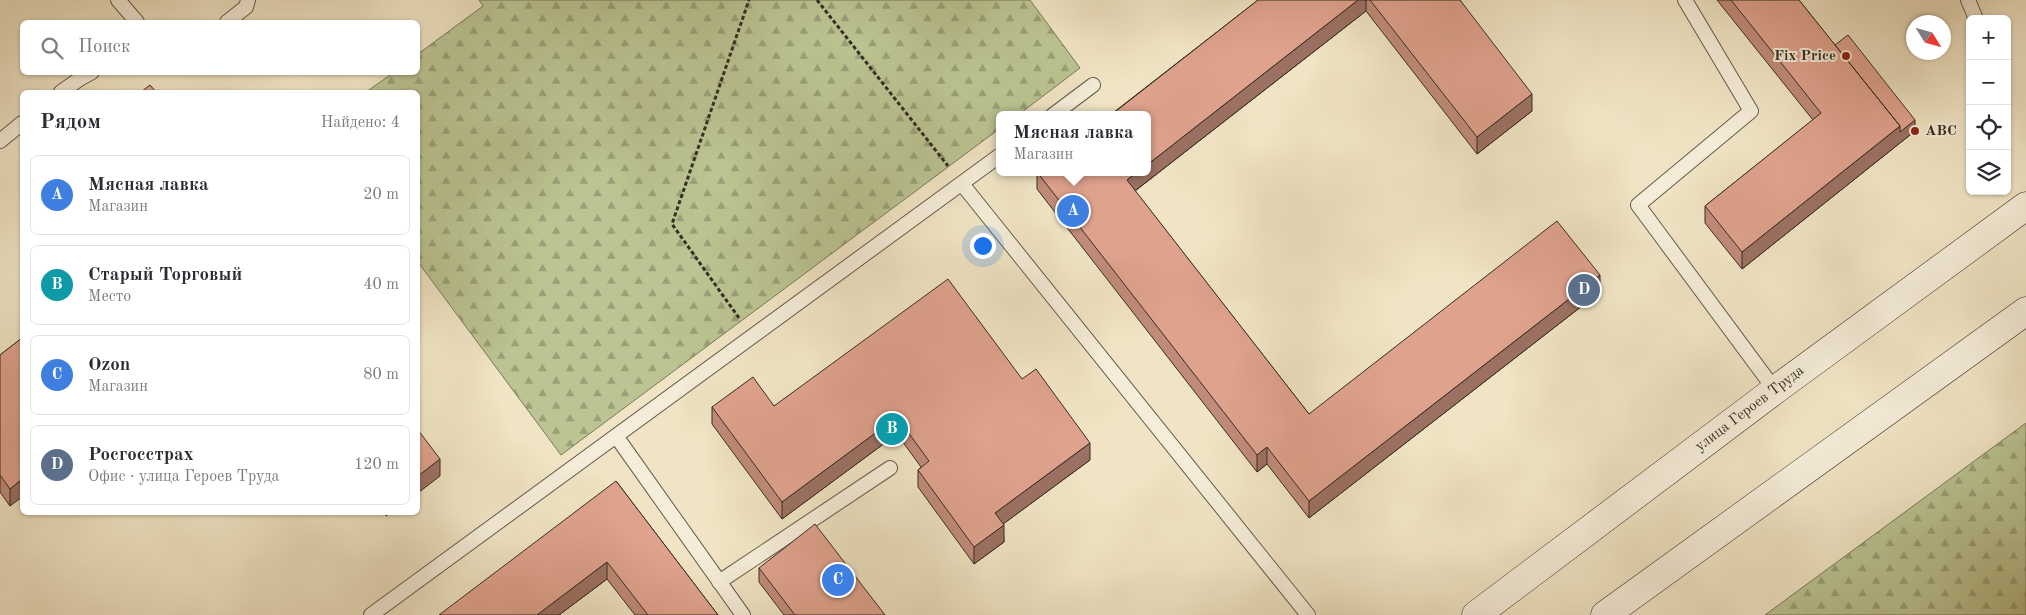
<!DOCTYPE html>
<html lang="ru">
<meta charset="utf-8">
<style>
body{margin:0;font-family:"Old Standard TT",serif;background:#f2f2f3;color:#2b2b33}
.controls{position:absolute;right:15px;top:15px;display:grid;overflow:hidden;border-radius:8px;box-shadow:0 1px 4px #0004}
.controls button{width:45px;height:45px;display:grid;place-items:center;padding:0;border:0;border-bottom:1px solid #e1e1e2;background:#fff;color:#2b2b33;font:25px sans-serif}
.compass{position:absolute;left:1906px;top:15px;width:45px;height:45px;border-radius:50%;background:#fff;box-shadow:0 1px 4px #0004;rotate:127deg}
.you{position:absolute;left:982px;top:245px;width:18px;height:18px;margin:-12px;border:4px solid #fff;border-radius:50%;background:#1a73e8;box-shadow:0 0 0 8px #1a73e833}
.badge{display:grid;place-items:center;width:32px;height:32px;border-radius:50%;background:#8f2418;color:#fff;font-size:16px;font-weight:700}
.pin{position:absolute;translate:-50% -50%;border:2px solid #fff;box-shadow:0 1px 5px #0006}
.popup{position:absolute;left:996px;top:111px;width:155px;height:65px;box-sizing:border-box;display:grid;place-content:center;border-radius:8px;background:#fff;filter:drop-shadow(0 1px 4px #0005);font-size:16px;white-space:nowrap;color:#7c7c81}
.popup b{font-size:19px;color:#2b2b33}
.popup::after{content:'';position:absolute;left:50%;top:100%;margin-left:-10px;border:10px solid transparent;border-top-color:#fff}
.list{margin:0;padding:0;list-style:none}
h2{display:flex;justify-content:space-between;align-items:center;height:65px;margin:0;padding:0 20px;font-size:21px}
h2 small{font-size:16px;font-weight:400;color:#7c7c81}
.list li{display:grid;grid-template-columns:32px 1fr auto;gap:15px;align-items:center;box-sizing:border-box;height:80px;margin:0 10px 10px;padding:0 10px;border:1px solid #e1e1e2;border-radius:8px}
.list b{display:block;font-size:19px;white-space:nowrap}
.list p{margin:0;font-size:16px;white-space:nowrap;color:#7c7c81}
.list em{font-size:16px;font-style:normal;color:#7c7c81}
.icon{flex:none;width:28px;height:28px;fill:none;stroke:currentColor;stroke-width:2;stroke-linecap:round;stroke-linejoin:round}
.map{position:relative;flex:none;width:2026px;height:615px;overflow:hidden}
.search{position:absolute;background:#fff;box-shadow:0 1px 4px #0004;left:20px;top:20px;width:400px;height:55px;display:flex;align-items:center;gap:12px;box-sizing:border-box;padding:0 18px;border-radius:8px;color:#7c7c81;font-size:19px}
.panel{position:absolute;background:#fff;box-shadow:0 1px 4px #0004;left:20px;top:90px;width:400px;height:425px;border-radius:8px}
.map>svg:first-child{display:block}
.forest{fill:url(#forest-firs);stroke:#78785b}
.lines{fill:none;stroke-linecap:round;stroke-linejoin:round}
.lane-casing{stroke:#645b4c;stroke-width:16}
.secondary-casing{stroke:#362d24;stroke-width:29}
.path{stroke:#362d24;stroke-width:3;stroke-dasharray:4 2.5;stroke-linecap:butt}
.lane{stroke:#f5edd9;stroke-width:14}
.secondary{stroke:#f5edd9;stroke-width:28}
.wall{fill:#c08b79;stroke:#362d24}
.shaded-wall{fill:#9c7163;stroke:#362d24}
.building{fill:#dfa28d;stroke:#362d24}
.poi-dot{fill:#8f2418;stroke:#f5edd9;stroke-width:2}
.labels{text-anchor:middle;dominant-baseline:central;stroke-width:4;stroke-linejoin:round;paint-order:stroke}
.poi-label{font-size:15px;font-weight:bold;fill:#362d24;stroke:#f5edd9;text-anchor:end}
.street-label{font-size:15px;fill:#362d24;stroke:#f5edd9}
</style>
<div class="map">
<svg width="2026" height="615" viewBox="0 0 2026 615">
<defs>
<pattern id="forest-firs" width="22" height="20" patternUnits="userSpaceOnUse" patternTransform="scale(1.25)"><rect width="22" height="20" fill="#bbc492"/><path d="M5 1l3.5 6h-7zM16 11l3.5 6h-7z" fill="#99a077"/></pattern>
</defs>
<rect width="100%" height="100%" fill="#f0e4c4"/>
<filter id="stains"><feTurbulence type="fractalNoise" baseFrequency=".004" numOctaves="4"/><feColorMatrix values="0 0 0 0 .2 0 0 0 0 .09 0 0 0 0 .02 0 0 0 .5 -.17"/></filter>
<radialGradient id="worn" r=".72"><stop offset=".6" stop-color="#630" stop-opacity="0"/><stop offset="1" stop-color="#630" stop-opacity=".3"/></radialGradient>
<path class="forest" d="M479,0H1030L1080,68L1018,115H999V129L561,455L418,262V92H366L393,73L418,72V54L483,6Z
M2026,423V615H1765Z"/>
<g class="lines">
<defs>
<path id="lane" d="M118,0L137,22
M1685,0L1751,111L1638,205L1775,390
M1968,0L1976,19
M227,22L246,7L248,0
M61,92L81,78L92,72
M1053,115L1093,85
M0,141L22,123
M962,184L1308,615
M616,436L743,615
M719,582L890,468
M371,615L999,156"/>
<path id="secondary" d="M1476,615L1775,390L2026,206
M1605,615L2026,311"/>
</defs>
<use href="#lane" class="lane-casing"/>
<use href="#secondary" class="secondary-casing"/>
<path class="path" d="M817,0L948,166
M739,318L672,224L749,0"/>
<use href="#lane" class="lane"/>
<use href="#secondary" class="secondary"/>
</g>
<path class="wall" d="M1258,0H1460L1532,111L1477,154L1366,11L1135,191L1309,414L1600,292L1309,518L1267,464L1257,472L1037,189V172Z
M1717,0H1799L1835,45L1915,131L1742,269L1705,223V206L1813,120Z
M22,338L10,506L0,492V355Z
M1022,379L1090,460L1003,524L1004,542L974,564L918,487V470L921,467L897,434L782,519L712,424V407L774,406Z
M616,481L718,615H635L607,579L559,615Z
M759,568L885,615H784L759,582Z"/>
<path class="shaded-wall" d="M1358,0H1366V11L1127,197V180L1137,172H1147V165Z
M1532,94V111L1477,154V137Z
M1915,120V131L1742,269V252L1900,126Z
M1600,275V292L1309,518V501Z
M897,417V434L782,519V502Z
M1090,443V460L995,530V513Z
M1267,447V464L1257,472V455Z
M440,459V476L418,493V476Z
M22,479V497L10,506V489Z
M386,512H392L386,516Z
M1004,525V542L974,564V547Z
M607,562V579L559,615H537Z"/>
<path class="building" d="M1258,0H1358L1147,165V115H1111Z
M1370,0H1460L1532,94L1477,137Z
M1731,0H1799L1900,126L1742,252L1705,206L1821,113Z
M1848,35L1915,120L1900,132V126L1835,45Z
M150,85L156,92H141Z
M1037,172H1137L1127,180L1309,414L1557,221L1600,275L1309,501L1267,447L1257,455Z
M948,279L1022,379L1036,369L1090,443L995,513L1004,525L974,547L918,470L929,461L897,417L782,502L712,407L753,377L774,406Z
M22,338V479L10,489L0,475V355Z
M418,430L440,459L418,476Z
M616,481L718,615H648L607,562L537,615H439Z
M815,524L885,615H795L759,568Z"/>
<g class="poi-dot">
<circle cx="1846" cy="56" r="5"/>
<circle cx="1915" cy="131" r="5"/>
</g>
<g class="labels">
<g class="poi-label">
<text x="1836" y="56">Fix Price</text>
<text x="1925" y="131" text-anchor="start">АВС</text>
</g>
<g class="street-label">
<text transform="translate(1750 409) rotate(-37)">улица Героев Труда</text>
</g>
</g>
<rect width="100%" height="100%" filter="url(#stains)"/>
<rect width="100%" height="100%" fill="url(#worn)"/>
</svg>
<div class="controls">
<button>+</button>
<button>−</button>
<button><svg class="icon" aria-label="locate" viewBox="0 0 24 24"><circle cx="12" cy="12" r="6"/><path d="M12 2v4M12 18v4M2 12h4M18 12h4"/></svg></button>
<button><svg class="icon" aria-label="layers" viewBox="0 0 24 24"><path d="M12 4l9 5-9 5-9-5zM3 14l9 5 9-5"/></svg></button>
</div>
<svg class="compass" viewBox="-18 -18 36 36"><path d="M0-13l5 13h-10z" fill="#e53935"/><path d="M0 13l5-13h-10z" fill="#7c7c81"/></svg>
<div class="you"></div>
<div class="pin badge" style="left:1073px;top:211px;background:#3f7fe0">A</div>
<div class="popup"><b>Мясная лавка</b>Магазин</div>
<div class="pin badge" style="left:892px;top:429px;background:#0f9aa8">B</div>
<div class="pin badge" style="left:838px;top:580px;background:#3f7fe0">C</div>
<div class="pin badge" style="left:1584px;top:290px;background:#5c6f8a">D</div>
<div class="search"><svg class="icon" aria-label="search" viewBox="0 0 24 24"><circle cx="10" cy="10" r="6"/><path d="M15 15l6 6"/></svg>Поиск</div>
<section class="panel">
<h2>Рядом<small>Найдено: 4</small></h2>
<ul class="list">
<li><span class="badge" style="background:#3f7fe0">A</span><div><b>Мясная лавка</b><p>Магазин</p></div><em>20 m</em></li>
<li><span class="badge" style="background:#0f9aa8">B</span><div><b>Старый Торговый</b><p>Место</p></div><em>40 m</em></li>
<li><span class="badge" style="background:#3f7fe0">C</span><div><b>Ozon</b><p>Магазин</p></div><em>80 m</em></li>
<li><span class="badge" style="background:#5c6f8a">D</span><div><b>Росгосстрах</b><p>Офис · улица Героев Труда</p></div><em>120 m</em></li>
</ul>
</section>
</div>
